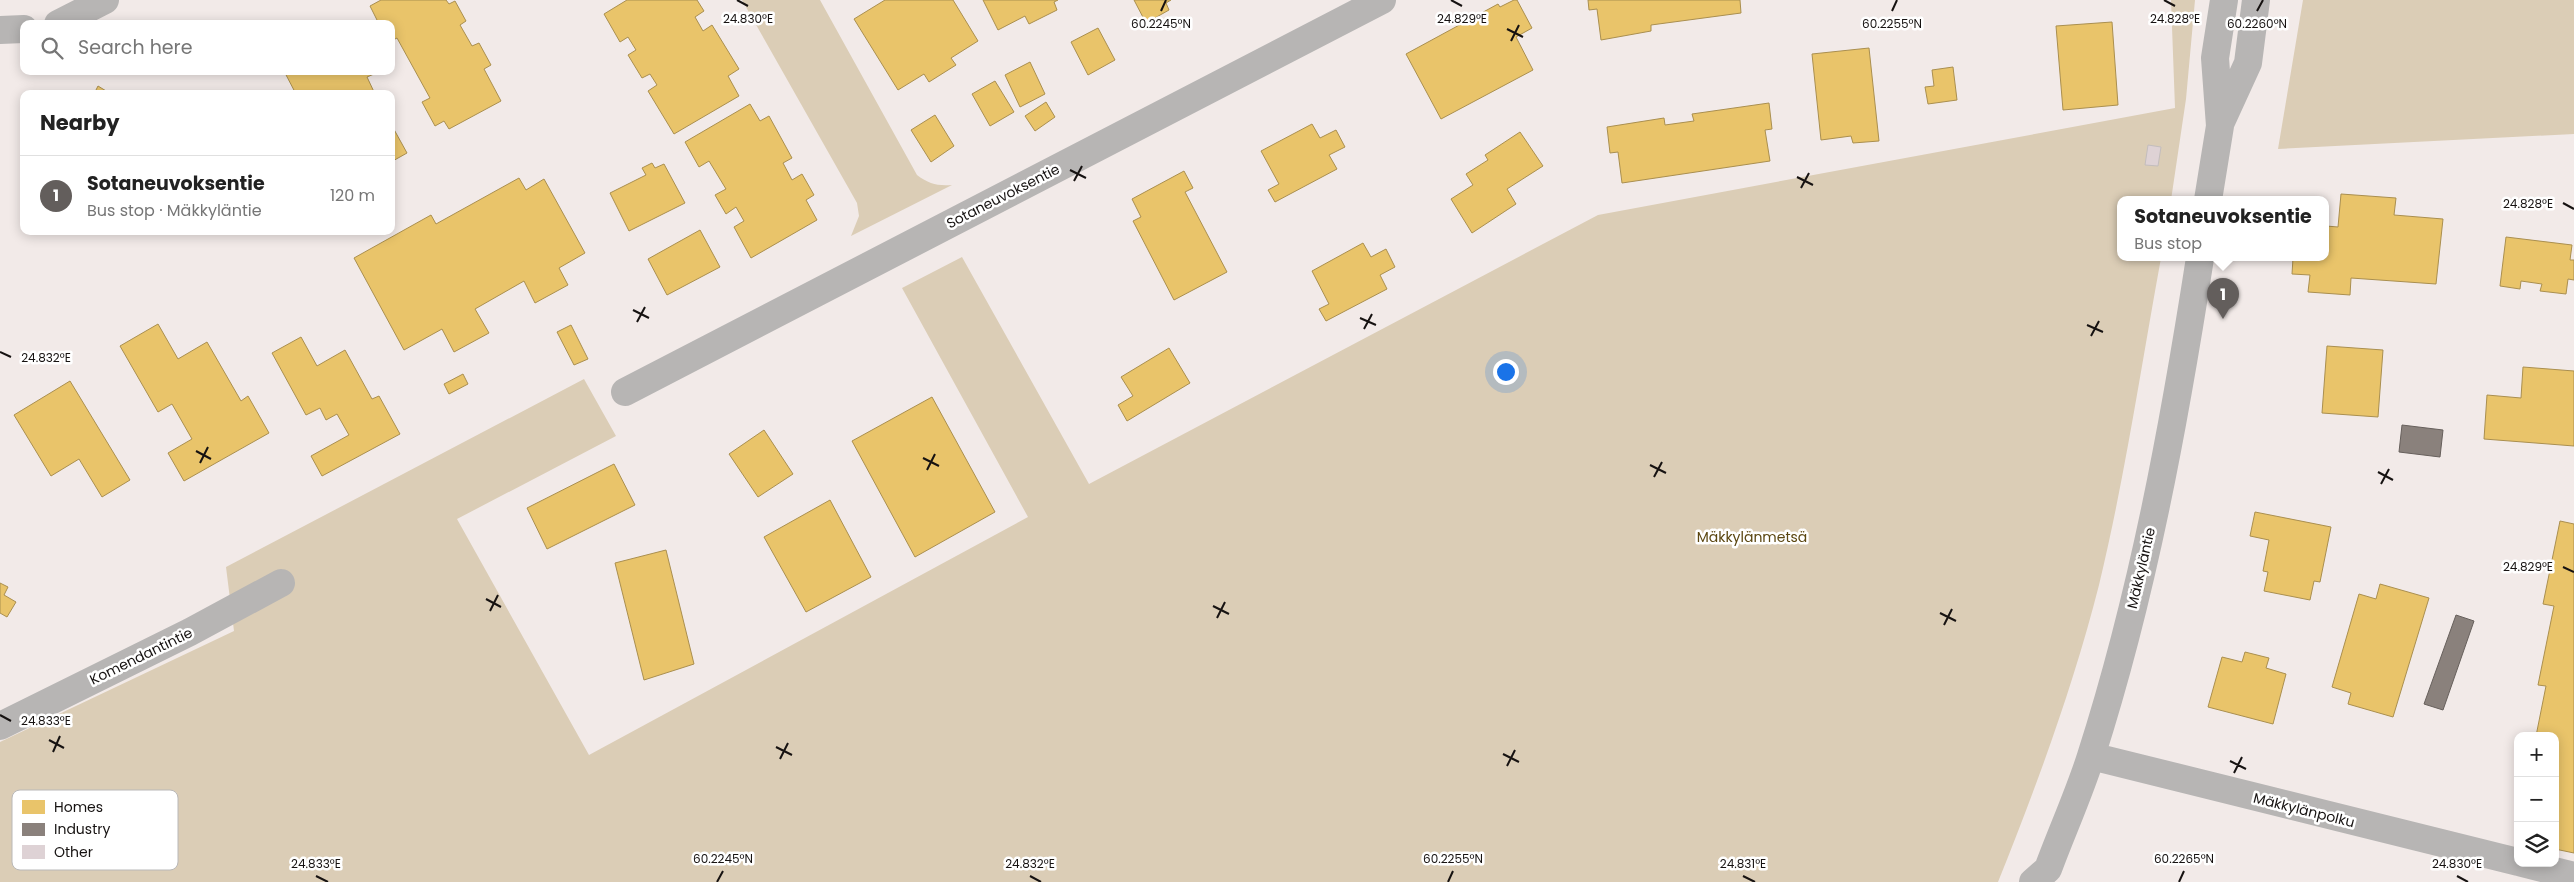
<!DOCTYPE html>
<meta charset="utf-8">
<style>
body{margin:0;font-family:Poppins,sans-serif;background:#f2f2f2;color:#222}
.controls{position:absolute;right:15px;bottom:15px;display:grid;overflow:hidden;border-radius:10px;box-shadow:0 2px 12px #0003}
.controls button{width:45px;height:45px;display:grid;place-items:center;padding:0;border:0;border-bottom:1px solid #e0e0e0;background:#fff;color:#222;font:25px sans-serif}
.you{position:absolute;left:1505px;top:371px;width:18px;height:18px;margin:-12px;border:4px solid #fff;border-radius:50%;background:#1a73e8;box-shadow:0 0 0 8px #1a73e833}
.badge{display:grid;place-items:center;width:32px;height:32px;border-radius:50%;background:#635e5c;color:#fff;font-size:16px;font-weight:700}
.pin{position:absolute;translate:-50% -41px;filter:drop-shadow(0 1px 2px #0008)}
.pin::after{content:'';position:absolute;top:26px;width:18px;height:15px;background:inherit;clip-path:polygon(0 0,100% 0,50% 100%)}
.popup{position:absolute;left:2117px;top:196px;width:212px;height:65px;box-sizing:border-box;display:grid;place-content:center;border-radius:10px;background:#fff;filter:drop-shadow(0 1px 4px #0005);font-size:16px;white-space:nowrap;color:#767676}
.popup b{font-size:19px;color:#222}
.popup::after{content:'';position:absolute;left:50%;top:100%;margin-left:-10px;border:10px solid transparent;border-top-color:#fff}
.list{margin:0;padding:0;list-style:none}
h2{display:flex;justify-content:space-between;align-items:center;height:65px;margin:0;padding:0 20px;font-size:21px}
h2 small{font-size:16px;font-weight:400;color:#767676}
.list li{display:grid;grid-template-columns:32px 1fr auto;gap:15px;align-items:center;box-sizing:border-box;height:80px;padding:0 20px;border-top:1px solid #e0e0e0}
.list b{display:block;font-size:19px;white-space:nowrap}
.list p{margin:0;font-size:16px;white-space:nowrap;color:#767676}
.list em{font-size:16px;font-style:normal;color:#767676}
.icon{flex:none;width:28px;height:28px;fill:none;stroke:currentColor;stroke-width:2;stroke-linecap:round;stroke-linejoin:round}
.map{position:relative;flex:none;width:2574px;height:882px;overflow:hidden}
.search{position:absolute;background:#fff;box-shadow:0 2px 12px #0003;left:20px;top:20px;width:375px;height:55px;display:flex;align-items:center;gap:12px;box-sizing:border-box;padding:0 18px;border-radius:10px;color:#767676;font-size:19px}
.panel{position:absolute;background:#fff;box-shadow:0 2px 12px #0003;left:20px;top:90px;width:375px;height:145px;border-radius:10px}
.map>svg:first-child{display:block}
.green{fill:#dbcdb6}
.homes{fill:#e9c46a;stroke:#aa8f4f}
.industry{fill:#8a817c;stroke:#67605c}
.building{fill:#ded2d5;stroke:#c3bdbd}
.lines{fill:none;stroke-linecap:round;stroke-linejoin:round}
.minor{stroke:#b7b5b4;stroke-width:28}
.ticks{fill:none;stroke:#161211;stroke-width:2}
.labels{text-anchor:middle;dominant-baseline:central;stroke-width:5;stroke-linejoin:round;paint-order:stroke}
.street-label{font-size:14px;fill:#161211;stroke:#fff}
.park-label{font-size:14px;fill:#5b4610;stroke:#fff}
.key{fill:#fff;stroke:#b9b8b8;stroke-width:1}
.key-label{font-size:14px;fill:#161211}
.ticks-label{font-size:12px;text-anchor:middle;fill:#161211;stroke:#fff;stroke-width:5;stroke-linejoin:round;paint-order:stroke}
</style>
<div class="map">
<svg width="2574" height="882" viewBox="0 0 2574 882">
<rect width="100%" height="100%" fill="#f2eae8"/>
<path class="green" d="M742,0H820L917,175C929,184 937,186 952,185L851,236L859,216L857,203Z
M2171,0H2195L2186,99L2171,200H2120V258H2161C2141,367 2125,477 2099,585C2073,687 2037,785 1998,882H0V742L234,631L226,567L584,379L616,436L457,519L589,755L1028,517L902,288L962,257L1089,484L1598,215L2175,108Z
M2303,0H2574V134L2278,149Z"/>
<path class="homes" d="M381,0H446L449,4L455,1L466,21L460,25L472,46L479,43L491,65L484,69L501,101L449,129L444,121L435,126L422,102L430,98L397,38L391,41V24H379L370,6Z
M627,0H697L704,11L695,17L703,31L712,25L739,69L728,76L739,96L674,134L648,91L657,85L650,74L642,78L628,55L636,50L628,37L620,42L604,14Z
M885,0H953L978,41L951,58L956,65L929,82L924,74L898,90L854,19Z
M983,0H1058L1054,2L1057,10L1029,24L1025,16L998,30Z
M1134,0H1171L1166,3L1169,10L1146,23Z
M1514,0H1517L1532,28L1516,37L1533,70L1441,119L1406,54L1498,4L1500,7Z
M1588,0H1740L1741,13L1651,25V31L1601,40L1597,9L1589,10Z
M2112,22L2118,105L2063,110L2056,26Z
M1098,28L1115,60L1088,75L1071,42Z
M1869,48L1879,141L1853,143L1851,136L1821,140L1812,54Z
M1030,62L1045,94L1020,107L1005,75Z
M1953,67L1957,100L1928,104L1925,87L1934,86L1932,70Z
M284,71H372L374,74L367,77L375,94H296Z
M995,81L1014,112L990,126L972,94Z
M98,86L111,94H94Z
M1046,102L1055,117L1035,131L1025,116Z
M1769,103L1772,129L1765,130L1770,161L1622,183L1618,152L1610,153L1607,127L1664,118L1665,125L1694,121L1692,114Z
M750,104L760,121L769,116L792,158L783,163L792,180L802,174L814,195L806,200L817,220L751,258L734,227L744,221L736,207L726,214L715,195L726,189L709,161L699,167L685,142Z
M935,115L954,146L931,162L911,130Z
M391,124L407,153L391,162Z
M1312,124L1320,138L1336,130L1345,147L1329,155L1337,169L1275,202L1268,190L1279,184L1261,151Z
M1520,132L1543,166L1507,189L1516,204L1472,233L1451,199L1473,185L1466,174L1488,160L1485,155Z
M652,163L655,168L664,164L685,203L629,231L610,193L646,175L642,168Z
M1184,171L1193,188L1185,192L1227,272L1174,300L1133,221L1141,217L1132,199Z
M519,178L526,190L544,179L585,253L559,268L568,285L535,303L524,281L475,309L489,333L454,352L442,329L404,350L354,258L431,215L436,224Z
M2341,194L2396,198L2394,215L2443,219L2436,284L2351,278L2350,295L2308,292L2310,275L2292,274L2293,258H2326V226L2338,227Z
M700,230L720,267L667,295L648,259Z
M2506,237L2572,245L2570,260H2574V280L2568,279L2566,294L2540,291L2542,284L2521,281L2520,289L2500,286Z
M1363,243L1371,257L1386,249L1395,267L1380,275L1387,289L1326,321L1319,309L1329,304L1312,271Z
M158,324L178,359L207,342L241,401L248,396L269,433L184,481L168,453L192,439L172,404L158,412L120,346Z
M571,325L588,359L574,365L557,332Z
M301,337L317,366L345,350L372,399L379,396L400,434L322,476L311,456L349,435L337,414L326,420L320,408L306,415L272,353Z
M2327,346L2383,350L2378,417L2322,413Z
M1169,348L1190,383L1127,421L1118,405L1133,396L1121,377Z
M2523,367L2574,371V446L2484,439L2487,395L2521,398Z
M463,374L468,384L449,394L444,384Z
M70,381L130,480L102,497L79,459L51,476L14,415Z
M932,397L995,512L915,557L852,441Z
M764,430L793,474L758,497L729,454Z
M614,464L635,505L547,549L527,508Z
M830,500L871,577L806,612L764,537Z
M2255,512L2331,527L2320,582L2314,581L2310,600L2264,591L2268,572L2263,571L2269,540L2250,536Z
M2560,521L2574,524V853L2555,849V736H2536L2546,686L2538,685L2554,606L2543,604Z
M666,550L694,664L644,680L615,563Z
M0,583L8,587L4,595L16,602L7,617L0,613Z
M2380,584L2429,598L2393,717L2348,704L2351,693L2332,687L2359,594L2376,599Z
M2245,652L2269,658L2266,668L2286,674L2273,724L2208,707L2222,657L2242,662Z"/>
<path class="industry" d="M2402,425L2443,430L2440,457L2399,452Z
M2456,615L2474,621L2443,710L2424,704Z"/>
<path class="building" d="M2148,145L2161,147L2158,166L2145,165Z"/>
<g class="lines">
<path class="minor" d="M58,24L105,0
M0,30L24,29
M2221,122L2248,63L2256,0
M2208,200L2220,126L2215,58L2224,0
M625,392L1382,0
M0,726L190,632L281,583
M2091,756L2518,862
M2522,863L2574,876
M2033,882L2048,869C2062,831 2079,794 2091,756C2143,594 2174,425 2200,258"/>
</g>
<path class="ticks" d="M737,0L748,6M1451,0L1462,6M2164,0L2175,6M1161,11L1166,0M1892,11L1897,0M2257,11L2263,0M1507,29L1523,37M1511,41L1519,25M1070,170L1086,178M1797,177L1813,185M1074,181L1082,166M1801,188L1809,173M2563,203L2574,209M633,310L649,318M1360,318L1376,325M637,322L645,307M2087,325L2103,332M1364,329L1372,314M2091,336L2099,321M0,352L11,357M196,451L211,459M923,458L939,466M200,463L208,447M1650,465L1666,473M927,470L935,454M2378,472L2393,480M1654,477L1662,462M2381,484L2389,469M2563,567L2574,572M486,599L501,607M1213,606L1229,614M490,611L498,595M1940,613L1956,621M1217,618L1225,602M1944,625L1952,609M0,715L11,721M49,740L64,748M776,747L792,755M53,752L60,736M1503,754L1519,762M780,759L788,743M2230,761L2246,769M1507,766L1515,750M2234,773L2242,757M316,876L328,882M1030,876L1041,882M1743,876L1755,882M2457,876L2468,882M717,882L723,871M1448,882L1453,871M2179,882L2184,871"/>
<g class="labels">
<g class="street-label">
<text transform="translate(1003 196) rotate(-27)">Sotaneuvoksentie</text>
<text transform="translate(2141 568) rotate(-77)">Mäkkyläntie</text>
<text transform="translate(141 656) rotate(-26)">Komendantintie</text>
<text transform="translate(2304 810) rotate(14)">Mäkkylänpolku</text>
</g>
<g class="park-label">
<text x="1752" y="537">Mäkkylänmetsä</text>
</g>
</g>
<rect x="12" y="790" width="166" height="80" rx="8" class="key"/>
<rect x="22" y="800" width="23" height="14" fill="#e9c46a"/>
<rect x="22" y="823" width="23" height="13" fill="#8a817c"/>
<rect x="22" y="845" width="23" height="14" fill="#ded2d5"/>
<g class="key-label">
<text x="54" y="812">Homes</text>
<text x="54" y="834">Industry</text>
<text x="54" y="857">Other</text>
</g>
<g class="ticks-label">
<text x="748" y="23">24.830°E</text>
<text x="1462" y="23">24.829°E</text>
<text x="2175" y="23">24.828°E</text>
<text x="1161" y="28">60.2245°N</text>
<text x="1892" y="28">60.2255°N</text>
<text x="2257" y="28">60.2260°N</text>
<text x="2528" y="208">24.828°E</text>
<text x="46" y="362">24.832°E</text>
<text x="2528" y="571">24.829°E</text>
<text x="46" y="725">24.833°E</text>
<text x="723" y="863">60.2245°N</text>
<text x="1453" y="863">60.2255°N</text>
<text x="2184" y="863">60.2265°N</text>
<text x="316" y="868">24.833°E</text>
<text x="1030" y="868">24.832°E</text>
<text x="1743" y="868">24.831°E</text>
<text x="2457" y="868">24.830°E</text>
</g>
</svg>
<div class="controls">
<button>+</button>
<button>−</button>
<button><svg class="icon" aria-label="layers" viewBox="0 0 24 24"><path d="M12 4l9 5-9 5-9-5zM3 14l9 5 9-5"/></svg></button>
</div>
<div class="you"></div>
<div class="pin badge" style="left:2223px;top:319px">1</div>
<div class="popup"><b>Sotaneuvoksentie</b>Bus stop</div>
<div class="search"><svg class="icon" aria-label="search" viewBox="0 0 24 24"><circle cx="10" cy="10" r="6"/><path d="M15 15l6 6"/></svg>Search here</div>
<section class="panel">
<h2>Nearby<small></small></h2>
<ul class="list">
<li><span class="badge">1</span><div><b>Sotaneuvoksentie</b><p>Bus stop · Mäkkyläntie</p></div><em>120 m</em></li>
</ul>
</section>
</div>
